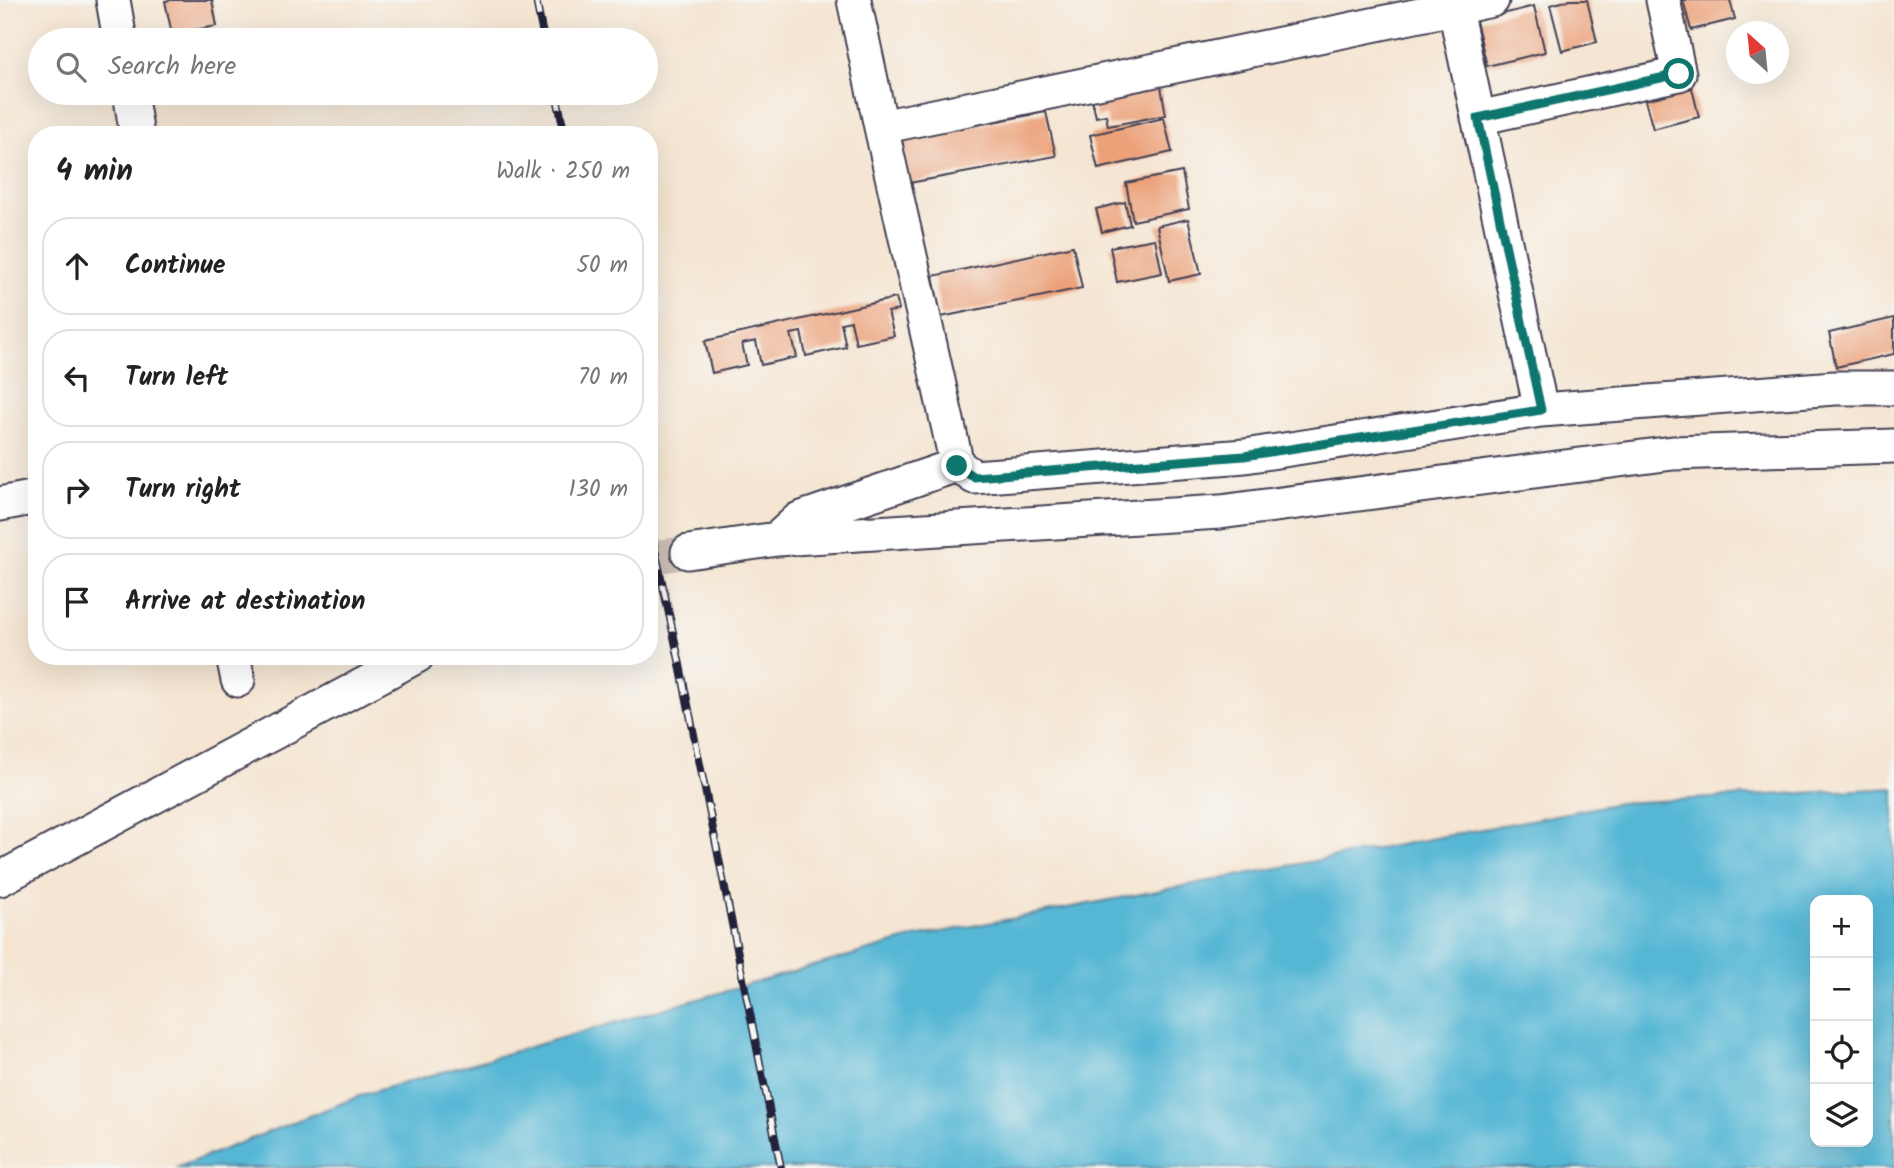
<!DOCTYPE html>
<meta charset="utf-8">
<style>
body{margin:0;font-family:Kalam,sans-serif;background:#f6f6f6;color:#222}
.controls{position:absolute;right:21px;bottom:21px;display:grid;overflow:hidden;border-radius:14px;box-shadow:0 7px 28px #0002}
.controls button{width:63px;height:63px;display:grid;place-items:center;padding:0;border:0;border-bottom:2px solid #e0e0e0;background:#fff;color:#222;font:35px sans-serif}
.compass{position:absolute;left:1726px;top:21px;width:63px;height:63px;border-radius:50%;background:#fff;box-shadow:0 7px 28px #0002;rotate:333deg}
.stop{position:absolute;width:21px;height:21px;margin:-16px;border:5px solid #0f766e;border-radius:50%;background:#fff}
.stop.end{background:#0f766e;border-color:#fff;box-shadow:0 2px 7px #0008}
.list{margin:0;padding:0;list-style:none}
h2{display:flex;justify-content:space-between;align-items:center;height:91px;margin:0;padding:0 28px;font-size:30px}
h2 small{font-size:23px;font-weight:400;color:#767676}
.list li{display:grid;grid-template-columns:46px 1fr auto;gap:21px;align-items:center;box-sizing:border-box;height:98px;margin:0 14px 14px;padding:0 14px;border:2px solid #e0e0e0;border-radius:28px}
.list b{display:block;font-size:26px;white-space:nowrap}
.list em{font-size:23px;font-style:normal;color:#767676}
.icon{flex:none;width:38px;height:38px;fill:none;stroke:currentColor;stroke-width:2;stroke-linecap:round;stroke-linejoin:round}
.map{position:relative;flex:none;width:1894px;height:1168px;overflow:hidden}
.search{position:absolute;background:#fff;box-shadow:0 7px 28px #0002;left:28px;top:28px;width:630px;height:77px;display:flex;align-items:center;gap:18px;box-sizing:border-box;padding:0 24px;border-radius:38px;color:#767676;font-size:26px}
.panel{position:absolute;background:#fff;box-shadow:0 7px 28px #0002;left:28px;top:126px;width:630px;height:539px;border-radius:28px}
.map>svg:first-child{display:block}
.water{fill:#57b7d5;stroke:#3c6c88;stroke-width:2;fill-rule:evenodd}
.building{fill:#eca179}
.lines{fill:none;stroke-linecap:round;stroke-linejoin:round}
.minor-tunnel{stroke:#cbbeb4;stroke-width:33;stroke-dasharray:33 17;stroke-linecap:butt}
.minor-casing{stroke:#423f52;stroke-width:37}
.minor{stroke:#fff;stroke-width:33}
.rail-casing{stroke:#22223b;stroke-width:8}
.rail{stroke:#f6f6f2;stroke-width:5;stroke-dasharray:16;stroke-linecap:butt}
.route{stroke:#0f766e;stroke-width:9}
</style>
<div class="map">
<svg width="1894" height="1168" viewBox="0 0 1894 1168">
<rect width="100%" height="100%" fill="#f6f6f2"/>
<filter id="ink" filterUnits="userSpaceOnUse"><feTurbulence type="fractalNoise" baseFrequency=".0143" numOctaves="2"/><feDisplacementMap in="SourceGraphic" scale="14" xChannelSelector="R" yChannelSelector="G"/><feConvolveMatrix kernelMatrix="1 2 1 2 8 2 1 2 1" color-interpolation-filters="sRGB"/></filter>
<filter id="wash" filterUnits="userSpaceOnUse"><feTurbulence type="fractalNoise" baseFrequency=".00686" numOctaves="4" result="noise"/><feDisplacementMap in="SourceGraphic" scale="28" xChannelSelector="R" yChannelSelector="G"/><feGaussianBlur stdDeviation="1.57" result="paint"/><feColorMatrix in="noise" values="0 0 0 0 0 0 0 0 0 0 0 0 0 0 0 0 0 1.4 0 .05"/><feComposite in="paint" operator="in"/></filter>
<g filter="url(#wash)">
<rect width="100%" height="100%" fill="#f5e5d2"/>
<path class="water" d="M1894,788V1168H176L365,1094L915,937L1619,803ZM1815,900H1868V1142H1815Z"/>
<g id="blocks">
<path class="building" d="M171,0H212L217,26L172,34L165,1Z
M1570,0H1587L1597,42L1562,51L1550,5Z
M1683,0H1730L1735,19L1691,30Z
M1534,6L1545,52L1487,66L1476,21Z
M1160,81L1166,115L1108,126L1106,115L1096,117L1091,95Z
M1692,88L1699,117L1653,129L1645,100Z
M1046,112L1056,156L909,183L902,139Z
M1164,118L1172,152L1098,169L1090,135Z
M1182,172L1189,209L1133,221L1126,183Z
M1125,202L1130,225L1102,232L1096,209Z
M1188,219L1201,274L1169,281L1157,226Z
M1155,239L1162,273L1117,282L1110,247Z
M1073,246L1082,288L941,317L933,276Z
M896,298L899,310L888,312L894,336L856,344L851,321L841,323L846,347L806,356L801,332L791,334L797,357L761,365L756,341L742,344L747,365L712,373L705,341Z
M1894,318V354L1836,367L1829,333Z"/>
</g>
</g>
<g filter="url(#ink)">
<use href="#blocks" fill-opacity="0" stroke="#423f52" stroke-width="2"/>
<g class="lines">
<path class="minor-tunnel" d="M649,558L688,552"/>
<defs>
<path id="minor" d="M113,0L120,40
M854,0L881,127L957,465L974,477L1245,456L1541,410L1835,388H1894
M1453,0L1541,410
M130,93L137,135
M1478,118L1679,74L1663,0
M881,127L1492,0
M0,504L37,497
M777,539L799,519L957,465
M688,552L777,539L1220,512L1673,453L1894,446
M233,656L238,680
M0,879L417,656"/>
</defs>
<use href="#minor" class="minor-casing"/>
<use href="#minor" class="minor"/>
<defs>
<path id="rail" d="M536,0L544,40
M556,93L565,135
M649,522L679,660L781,1168"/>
</defs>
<use href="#rail" class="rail-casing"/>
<use href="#rail" class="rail"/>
</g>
</g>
<g class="lines" filter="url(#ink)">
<path class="route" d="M957,466L974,477L1244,456L1541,410L1478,118L1679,74"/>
</g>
</svg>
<div class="controls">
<button>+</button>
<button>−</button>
<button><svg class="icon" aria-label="locate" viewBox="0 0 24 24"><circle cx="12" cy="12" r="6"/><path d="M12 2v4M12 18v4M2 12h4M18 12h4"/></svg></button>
<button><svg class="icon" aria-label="layers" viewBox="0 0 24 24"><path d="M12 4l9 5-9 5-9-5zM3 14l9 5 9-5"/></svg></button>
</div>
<svg class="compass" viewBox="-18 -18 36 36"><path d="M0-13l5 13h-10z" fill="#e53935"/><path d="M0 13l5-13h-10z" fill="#767676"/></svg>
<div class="stop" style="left:1679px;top:74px"></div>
<div class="stop end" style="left:957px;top:466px"></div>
<div class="search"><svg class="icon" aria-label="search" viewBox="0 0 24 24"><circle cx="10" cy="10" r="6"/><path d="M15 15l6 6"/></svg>Search here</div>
<section class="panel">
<h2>4 min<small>Walk · 250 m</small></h2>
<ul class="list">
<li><svg class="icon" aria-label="ahead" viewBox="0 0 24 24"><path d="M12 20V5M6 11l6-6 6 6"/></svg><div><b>Continue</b></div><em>50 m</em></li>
<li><svg class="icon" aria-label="left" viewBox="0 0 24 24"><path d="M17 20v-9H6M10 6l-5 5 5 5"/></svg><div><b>Turn left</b></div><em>70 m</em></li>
<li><svg class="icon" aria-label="right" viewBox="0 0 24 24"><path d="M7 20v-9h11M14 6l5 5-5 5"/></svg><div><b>Turn right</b></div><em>130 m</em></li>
<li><svg class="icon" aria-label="arrive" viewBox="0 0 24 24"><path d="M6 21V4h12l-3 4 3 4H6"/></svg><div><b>Arrive at destination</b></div></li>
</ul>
</section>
</div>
